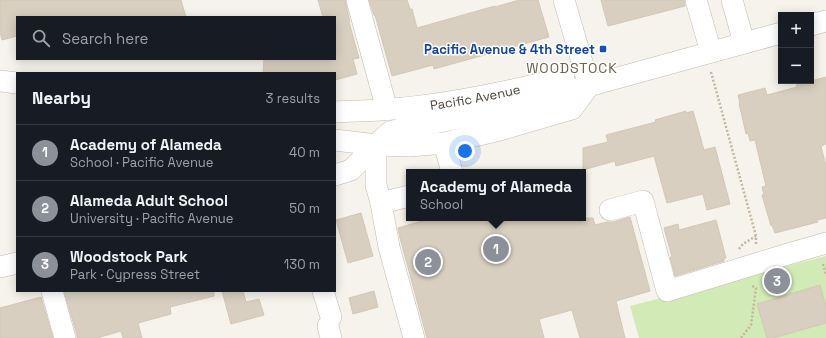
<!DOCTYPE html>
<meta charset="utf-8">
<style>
body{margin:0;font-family:"Space Grotesk",sans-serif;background:#242831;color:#f1f3f6}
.controls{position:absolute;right:12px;top:12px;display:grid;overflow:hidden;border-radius:0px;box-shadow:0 2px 10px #0003}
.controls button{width:36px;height:36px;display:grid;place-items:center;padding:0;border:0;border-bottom:1px solid #363941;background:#171b24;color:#f1f3f6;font:20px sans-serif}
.you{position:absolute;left:465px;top:151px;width:14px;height:14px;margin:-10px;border:3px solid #fff;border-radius:50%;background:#1a73e8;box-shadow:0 0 0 6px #1a73e833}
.badge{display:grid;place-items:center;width:26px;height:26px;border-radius:50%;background:#8c9099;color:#fff;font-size:13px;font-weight:700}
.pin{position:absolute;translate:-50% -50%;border:2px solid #fff;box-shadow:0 1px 4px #0006}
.popup{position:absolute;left:406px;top:169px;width:180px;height:52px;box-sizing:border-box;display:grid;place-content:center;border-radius:0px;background:#171b24;filter:drop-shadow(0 1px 3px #0005);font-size:13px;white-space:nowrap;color:#9ea1a6}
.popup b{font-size:15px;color:#f1f3f6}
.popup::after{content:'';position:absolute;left:50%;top:100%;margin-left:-8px;border:8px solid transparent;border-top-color:#171b24}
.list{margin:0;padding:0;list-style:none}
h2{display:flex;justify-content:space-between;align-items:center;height:52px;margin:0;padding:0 16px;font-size:17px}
h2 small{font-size:13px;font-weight:400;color:#9ea1a6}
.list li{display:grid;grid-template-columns:26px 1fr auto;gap:12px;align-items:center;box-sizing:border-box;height:56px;padding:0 16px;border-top:1px solid #363941}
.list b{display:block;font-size:15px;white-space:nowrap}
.list p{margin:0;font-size:13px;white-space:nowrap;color:#9ea1a6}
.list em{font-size:13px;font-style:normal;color:#9ea1a6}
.icon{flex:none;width:22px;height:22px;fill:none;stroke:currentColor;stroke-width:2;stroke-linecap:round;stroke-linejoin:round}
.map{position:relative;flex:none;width:826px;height:338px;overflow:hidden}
.search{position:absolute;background:#171b24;box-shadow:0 2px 10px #0003;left:16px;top:16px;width:320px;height:44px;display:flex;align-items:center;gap:10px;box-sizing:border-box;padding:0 14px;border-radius:0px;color:#9ea1a6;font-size:15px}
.panel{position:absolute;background:#171b24;box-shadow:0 2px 10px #0003;left:16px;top:72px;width:320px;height:220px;border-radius:0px}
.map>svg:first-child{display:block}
.green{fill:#d2eab5}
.building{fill:#d8cfc1;stroke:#d3c7b4}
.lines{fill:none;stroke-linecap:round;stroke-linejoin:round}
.minor-casing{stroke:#c2bbae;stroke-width:22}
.path{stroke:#c4b79f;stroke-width:2.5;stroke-dasharray:2 2;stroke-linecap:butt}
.minor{stroke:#fff;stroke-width:21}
.transit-dot{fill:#1a4fb4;stroke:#fff;stroke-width:1.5}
.labels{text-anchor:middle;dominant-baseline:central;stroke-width:3;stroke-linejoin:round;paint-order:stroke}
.transit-label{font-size:13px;font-weight:bold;fill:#164399;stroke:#fff;text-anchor:end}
.street-label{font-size:13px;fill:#4b4439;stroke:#fff}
.neighbourhood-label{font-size:14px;letter-spacing:1px;fill:#6e6250;stroke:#fff}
</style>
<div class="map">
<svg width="826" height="338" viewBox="0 0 826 338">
<rect width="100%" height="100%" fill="#f6f3ec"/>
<path class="green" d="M826,256V338H639L630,306Z"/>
<path class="building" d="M0,0H181L186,17H17V36L2,40L0,32Z
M318,0H345L350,22H349L359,58L353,59L357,74L335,80V73H263L264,59H335V17H323Z
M369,0H407L410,9H412L417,28L495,6V7L519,0H538L549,37L434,69L433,65L392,76L375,15H374Z
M601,0H684L685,6L608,26Z
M826,77V144L821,146L826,166V218L817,220L818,222L775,233L772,225L771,226L762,195H764L762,187L766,186L755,140L750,141L748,133L746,134L739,103H740L738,95L765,88L767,95L797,87L796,85Z
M686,111V113L693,111L704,150L715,147L730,204L707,210L703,194L667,203L654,156L616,166L615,161L583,170V148L608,142L606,135L656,122L655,120Z
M361,213L373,256L348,263L336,220Z
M630,217L650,291L616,301L625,338H580L572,310L539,319L544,338H427L400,238L398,228L432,218H593L595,225L607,222H613Z
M716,220L726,258H724V261L675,276L670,257H672L664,228L678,224L679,230Z
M820,285L826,307V323L773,338H767L757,304Z
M64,291H214V296L170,307L171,314L138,323L142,338H123L121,331L97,338H77V335Z
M222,291H243L246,302L259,299L264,315L231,324Z
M374,291L378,307L353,314L349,298Z
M41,297L53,338H0V308Z"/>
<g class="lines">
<defs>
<g id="minor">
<path d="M357,0L387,110"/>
<path d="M564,0L589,86"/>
<path d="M696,0L711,52"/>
<path d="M732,0L744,43"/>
<path d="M811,25L826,21"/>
<path d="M0,81L17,83"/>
<path id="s1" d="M335,112C350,111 366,111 381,110C443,106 504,93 564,78"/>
<path d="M335,140L376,145L410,146L444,143L496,131L572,109L589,86"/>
<path d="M444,143L452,172"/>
<path d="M376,145V185L381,203L409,196"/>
<path d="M335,175L351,170L376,145L390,132L412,126L439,122L482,114L523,104L781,33"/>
<path d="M381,203L389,247L414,338"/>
<path d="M610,210L643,201L667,291L788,254L826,243"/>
<path d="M0,267L17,263"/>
<path d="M52,291L65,338"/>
<path d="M323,291L331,317"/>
<path d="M328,326L331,338"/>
</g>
</defs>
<use href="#minor" class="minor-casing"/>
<path class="path" d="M711,72L756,236V244
M739,249L743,244L756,236
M823,264L826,275
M741,338L751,325L756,288L751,285"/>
<use href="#minor" class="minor"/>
</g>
<rect class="transit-dot" x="599" y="45" width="8" height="8" rx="2"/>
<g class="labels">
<g class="transit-label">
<text x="595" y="49">Pacific Avenue &amp; 4th Street</text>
</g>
<g class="street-label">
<text stroke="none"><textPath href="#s1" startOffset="141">Pacific Avenue</textPath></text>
</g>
<g class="neighbourhood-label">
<text x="572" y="68">WOODSTOCK</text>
</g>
</g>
</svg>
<div class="controls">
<button>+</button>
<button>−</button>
</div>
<div class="you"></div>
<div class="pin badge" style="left:496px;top:249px">1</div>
<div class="popup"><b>Academy of Alameda</b>School</div>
<div class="pin badge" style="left:428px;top:262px">2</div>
<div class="pin badge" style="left:777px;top:281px">3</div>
<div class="search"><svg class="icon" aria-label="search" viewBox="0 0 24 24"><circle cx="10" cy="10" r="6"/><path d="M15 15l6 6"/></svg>Search here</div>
<section class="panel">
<h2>Nearby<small>3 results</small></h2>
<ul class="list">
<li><span class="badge">1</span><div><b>Academy of Alameda</b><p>School · Pacific Avenue</p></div><em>40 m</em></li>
<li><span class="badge">2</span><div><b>Alameda Adult School</b><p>University · Pacific Avenue</p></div><em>50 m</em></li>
<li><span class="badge">3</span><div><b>Woodstock Park</b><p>Park · Cypress Street</p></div><em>130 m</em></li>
</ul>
</section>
</div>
